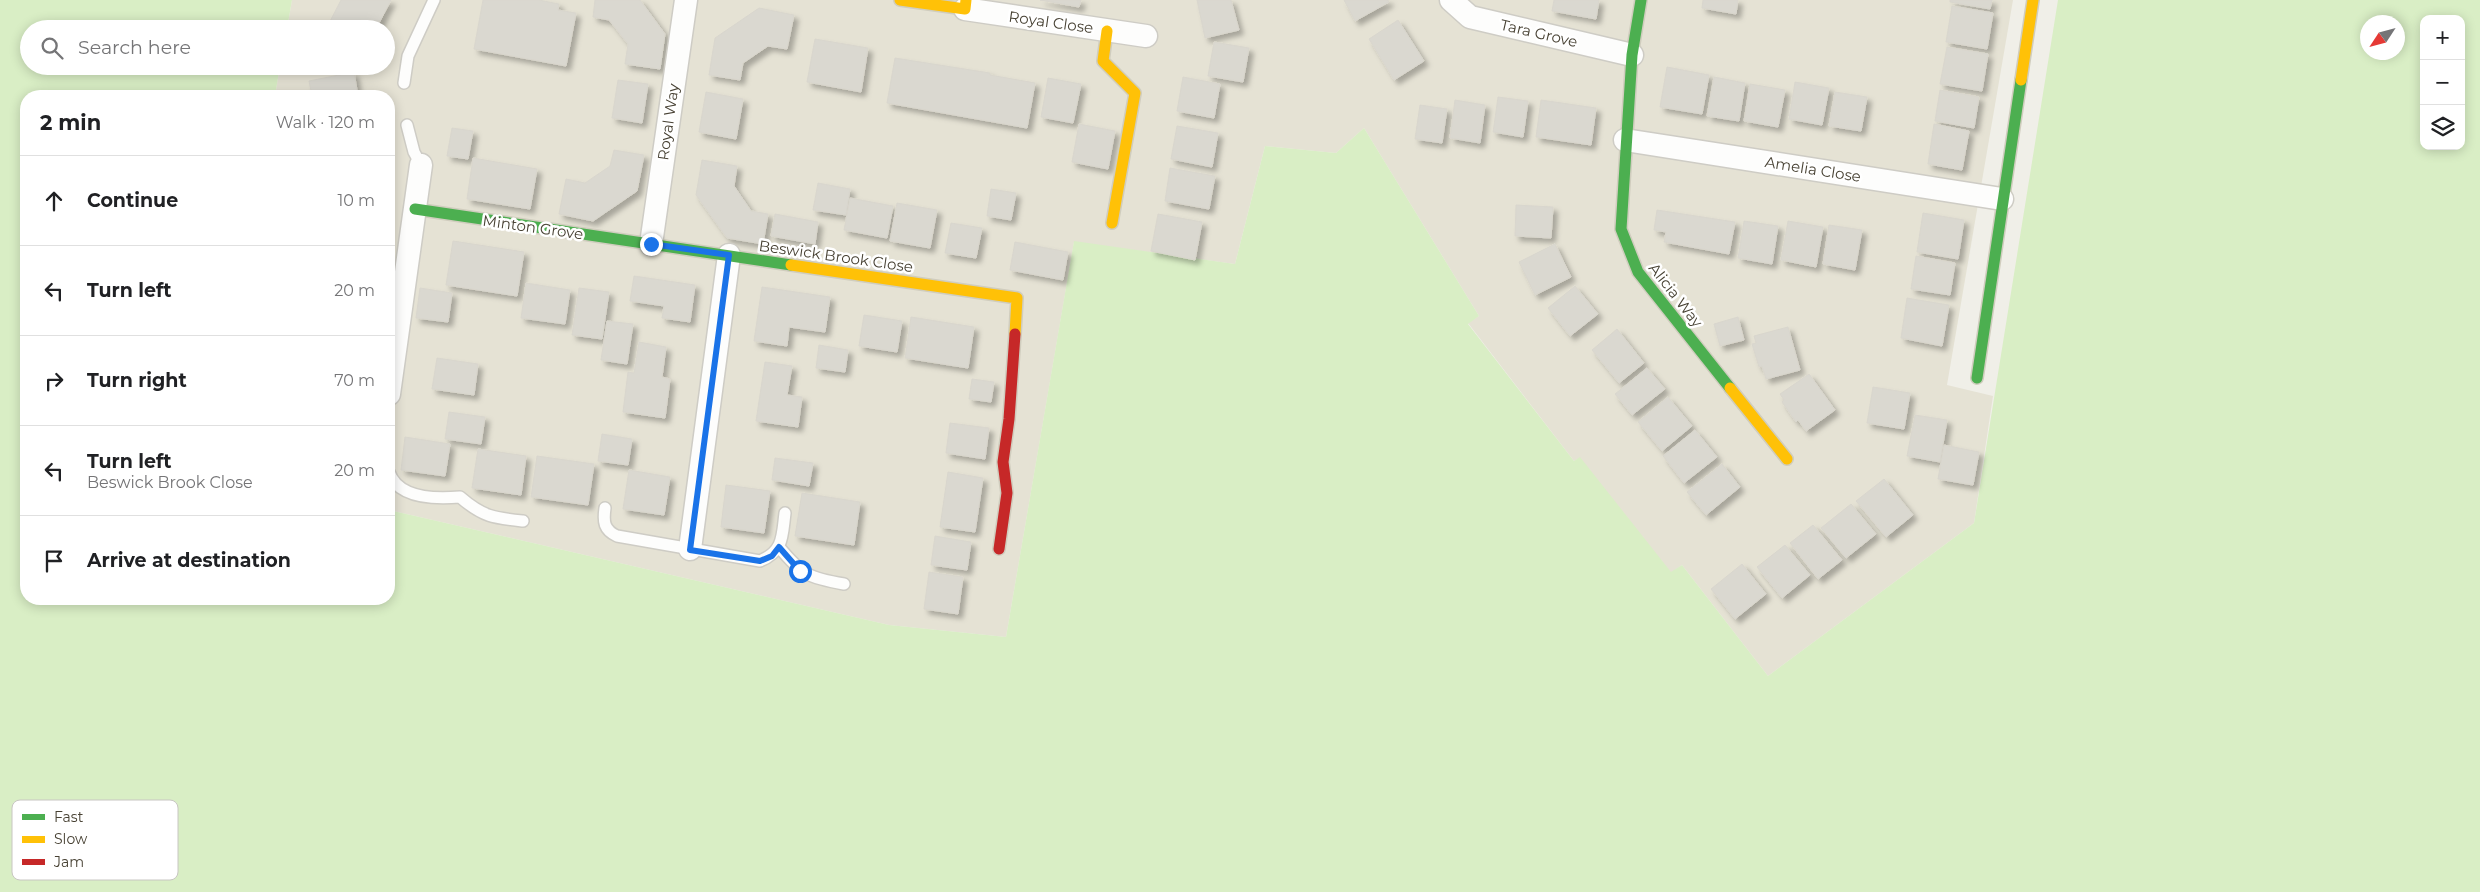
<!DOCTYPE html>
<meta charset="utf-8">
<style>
body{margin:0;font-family:Montserrat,sans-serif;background:#f6f6f6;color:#202124}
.controls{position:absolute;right:15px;top:15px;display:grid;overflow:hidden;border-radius:10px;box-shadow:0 2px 12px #0003}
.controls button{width:45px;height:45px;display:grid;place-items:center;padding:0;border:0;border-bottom:1px solid #e0e0e0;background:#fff;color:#202124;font:25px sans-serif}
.compass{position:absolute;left:2360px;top:15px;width:45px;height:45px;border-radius:50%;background:#fff;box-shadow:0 2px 12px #0003;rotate:234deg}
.stop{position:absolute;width:15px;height:15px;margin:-11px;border:4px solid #1a73e8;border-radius:50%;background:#fff}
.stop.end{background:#1a73e8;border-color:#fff;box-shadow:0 1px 5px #0008}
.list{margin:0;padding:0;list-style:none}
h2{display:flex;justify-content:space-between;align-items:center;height:65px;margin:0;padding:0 20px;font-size:21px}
h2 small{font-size:16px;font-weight:400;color:#757577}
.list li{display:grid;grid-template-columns:32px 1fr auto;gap:15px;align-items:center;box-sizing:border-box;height:90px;padding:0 20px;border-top:1px solid #e0e0e0}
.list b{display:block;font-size:19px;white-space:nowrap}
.list p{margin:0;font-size:16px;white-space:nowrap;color:#757577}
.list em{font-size:16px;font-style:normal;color:#757577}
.icon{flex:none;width:28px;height:28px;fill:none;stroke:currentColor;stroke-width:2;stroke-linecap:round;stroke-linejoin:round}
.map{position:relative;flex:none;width:2480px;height:892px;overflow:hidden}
.search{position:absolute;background:#fff;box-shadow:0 2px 12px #0003;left:20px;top:20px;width:375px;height:55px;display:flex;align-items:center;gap:12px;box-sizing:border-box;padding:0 18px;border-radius:28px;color:#757577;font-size:19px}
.panel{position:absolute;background:#fff;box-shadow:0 2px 12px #0003;left:20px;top:90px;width:375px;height:515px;border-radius:20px}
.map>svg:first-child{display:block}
.residential{fill:#e5e2d4}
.green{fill:#d9eec5;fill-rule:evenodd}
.building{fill:#dad8d0;stroke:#d9d6cd;filter:url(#shadow)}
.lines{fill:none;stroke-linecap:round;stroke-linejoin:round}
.lane-casing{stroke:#ceccc5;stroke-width:14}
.street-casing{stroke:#ceccc5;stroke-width:25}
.fast-casing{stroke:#d0cdbe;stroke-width:14}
.slow-casing{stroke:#d0cdbe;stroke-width:14}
.jam-casing{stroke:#d0cdbe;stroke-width:14}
.lane{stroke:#fdfdfc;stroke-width:11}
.street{stroke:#fdfdfc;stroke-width:22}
.fast{stroke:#4caf50;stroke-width:11}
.slow{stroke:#ffc107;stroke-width:11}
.jam{stroke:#c62828;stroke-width:11}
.route{stroke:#1a73e8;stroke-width:6}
.labels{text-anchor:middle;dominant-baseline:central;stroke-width:5;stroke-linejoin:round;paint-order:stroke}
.street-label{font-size:15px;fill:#474133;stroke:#fff}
.key{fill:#fff;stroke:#c8c6c2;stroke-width:1}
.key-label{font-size:14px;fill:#474133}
</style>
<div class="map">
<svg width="2480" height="892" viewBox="0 0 2480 892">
<defs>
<filter id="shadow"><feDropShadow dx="4.5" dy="4.5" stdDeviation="2.5" flood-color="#0004"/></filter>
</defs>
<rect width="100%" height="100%" fill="#f0efe8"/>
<path class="residential" d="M292,0H2013L1947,385L1993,396L1974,523L1768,676L1682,565L1671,573L1580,458L1574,461L1468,323L1479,316L1364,128L1336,153L1265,146L1235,264L1074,242L1006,637L889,625L389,510V96H275L280,66H386V29H287Z"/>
<path class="green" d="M0,0H292L287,29H29V66H280L275,96H26V599H389V510L889,625L1006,637L1074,241L1235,264L1265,146L1336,153L1364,128L1479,316L1468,324L1574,461L1580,457L1671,572L1682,565L1768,676L1974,523L2058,0H2480V892H0ZM2424,19H2461V146H2424ZM2368,22H2398V52H2368Z"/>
<path class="building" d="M341,0H391L376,29H326Z
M483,0H539L559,4L558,10L576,13L566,66L474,49Z
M595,0H640L665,34L660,69L625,64L628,44L609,20L593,17Z
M1040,0H1081L1079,7Z
M1197,0H1231L1239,30L1205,38Z
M1344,0H1388L1389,2L1355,21Z
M1554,0H1599L1596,19L1552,11Z
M1703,0H1738L1736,14L1702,8Z
M1950,0H1992L1990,9L1950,2Z
M1952,6L1993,13L1987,49L1946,42Z
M759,8L794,15L787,49L768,46L743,63L740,80L709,75L715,38Z
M1398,20L1424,61L1394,80L1369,39Z
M815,39L868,48L861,92L807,82Z
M1214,42L1249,48L1243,82L1208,76Z
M1947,47L1988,54L1982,91L1940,84Z
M895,58L990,73V75L1035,83L1027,128L887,103Z
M1667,67L1709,75L1702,114L1660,107Z
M354,72L358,96H312L309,81Z
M1183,77L1220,84L1214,118L1177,111Z
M1714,77L1745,83L1739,121L1707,116Z
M1048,78L1081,84L1073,123L1041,117Z
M618,80L648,84L642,123L612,118Z
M1795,82L1829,88L1822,125L1789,119Z
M1750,84L1785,90L1778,127L1744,121Z
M1940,90L1979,97L1974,128L1935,121Z
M706,92L743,99L736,139L699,132Z
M1835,92L1867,97L1861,131L1829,126Z
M1498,97L1528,101L1523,137L1493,132Z
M1455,100L1485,105L1480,143L1450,138Z
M1541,100L1596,108L1591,145L1536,137Z
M1420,105L1447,109L1442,143L1415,139Z
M1079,124L1115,131L1108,169L1072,162Z
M1934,124L1969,131L1962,170L1928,164Z
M1177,126L1218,133L1212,167L1171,159Z
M452,128L473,131L468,159L447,156Z
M614,150L644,155L637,191L593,221L559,214L566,179L585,183L610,166Z
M473,158L537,169L530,209L467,199Z
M702,160L737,166L734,186L751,211L768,214L763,244L727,238L696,195Z
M1170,168L1215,176L1209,209L1165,201Z
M818,183L850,189L846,215L813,210Z
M991,189L1016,193L1011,220L987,216Z
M850,198L893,206L887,238L844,230Z
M897,203L937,210L930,248L890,241Z
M1516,205L1553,207L1551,238L1515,236Z
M1657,210L1735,222L1729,254L1664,242L1666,232L1654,230Z
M1923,213L1964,220L1958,259L1917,252Z
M775,214L818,222L815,244L771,236Z
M1158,214L1202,222L1195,260L1151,251Z
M1744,221L1778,226L1772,264L1738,258Z
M1788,221L1823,227L1816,267L1781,260Z
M951,223L982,228L976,258L945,253Z
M1829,225L1862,230L1855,270L1823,264Z
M453,241L524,252L517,296L446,285Z
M1015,242L1068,252L1063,280L1010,270Z
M1555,244L1571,277L1535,295L1519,262Z
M1916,256L1955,263L1950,295L1911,289Z
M634,276L695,285L690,322L662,318L664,306L630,301Z
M526,283L570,290L565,324L521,318Z
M1575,286L1598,314L1570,336L1548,308Z
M762,287L830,297L825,332L789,327L787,346L754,341Z
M420,288L452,293L448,322L416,318Z
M579,288L609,292L602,339L572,335Z
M1907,298L1949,305L1942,346L1901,338Z
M864,315L902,321L897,352L859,346Z
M911,317L974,327L968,368L905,358Z
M1738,317L1744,340L1720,346L1714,324Z
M607,321L633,324L627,364L601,360Z
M1788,327L1800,370L1766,379L1762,366L1759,367L1752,344L1756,343L1754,336Z
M1617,329L1644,363L1619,383L1592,350Z
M639,342L666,347L662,377L670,379L665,418L623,412L628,372L634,373Z
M819,345L848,350L845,372L816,368Z
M437,358L478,364L474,395L432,389Z
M765,362L792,366L787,395L802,397L798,427L756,421Z
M1647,368L1665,389L1632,415L1615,394Z
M1809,374L1835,410L1806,431L1798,420L1796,422L1782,402L1784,400L1780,394Z
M972,379L994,382L991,402L969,399Z
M1873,387L1910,393L1904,429L1867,423Z
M1668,397L1692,426L1662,451L1638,422Z
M449,412L485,417L481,444L445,439Z
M1915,415L1947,420L1940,462L1907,456Z
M950,423L989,428L985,459L946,453Z
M1695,430L1717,457L1684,483L1663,456Z
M602,434L632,439L628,465L598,461Z
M405,437L450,444L445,476L401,470Z
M1944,445L1979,452L1973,485L1938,479Z
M478,449L526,456L521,495L472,488Z
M537,456L594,464L588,505L531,497Z
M775,458L813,463L809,486L772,480Z
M1722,464L1740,487L1706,515L1687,492Z
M629,470L670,477L664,515L623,509Z
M948,472L983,478L975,532L940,527Z
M1884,479L1913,515L1886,537L1856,501Z
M726,485L770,491L764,533L721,527Z
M802,493L860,502L854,545L795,536Z
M1851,504L1876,534L1846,558L1821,528Z
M1813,525L1842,560L1818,579L1790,543Z
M935,536L971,542L967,570L931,565Z
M1785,545L1810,575L1782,598L1757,567Z
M1742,564L1766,594L1735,619L1711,589Z
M929,572L963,577L958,614L924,609Z"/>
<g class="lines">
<defs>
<path id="lane" d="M404,83L408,56L434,0
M407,125L414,152L421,165
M389,472C398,499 437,499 460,497C483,517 494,518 523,521
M605,508C603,522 604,530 617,536L760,561C784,551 782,536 785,513
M779,547C802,575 809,578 844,584"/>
<path id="street" d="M1451,0L1470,17L1632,55
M965,9L1146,36
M1625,140L2002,199
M651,244L686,0
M389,394L421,165
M690,549L729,255"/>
<path id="fast" d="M1641,0L1632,55L1621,229L1638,272L1730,388
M415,209L791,265
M1977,378L2021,80"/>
<path id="slow" d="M900,0L965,9L966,0
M1107,31L1103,61L1135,93L1112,223
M2021,80L2033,0
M791,265L1017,298L1015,334
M1730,388L1787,459"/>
<path id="jam" d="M999,549L1007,493L1003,462L1009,419L1015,334"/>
</defs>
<use href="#lane" class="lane-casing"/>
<use href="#street" class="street-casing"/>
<use href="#fast" class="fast-casing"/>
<use href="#slow" class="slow-casing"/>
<use href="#jam" class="jam-casing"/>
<use href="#lane" class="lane"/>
<use href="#street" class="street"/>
<use href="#fast" class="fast"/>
<use href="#slow" class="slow"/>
<use href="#jam" class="jam"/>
</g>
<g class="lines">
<path class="route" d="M651,244L729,255L690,550L760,561L772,556L779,547L800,571"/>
</g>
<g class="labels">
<g class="street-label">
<text transform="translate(1051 22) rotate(8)">Royal Close</text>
<text transform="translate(1539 33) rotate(13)">Tara Grove</text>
<text transform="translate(668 122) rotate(-82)">Royal Way</text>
<text transform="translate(1813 169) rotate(9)">Amelia Close</text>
<text transform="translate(533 227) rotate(8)">Minton Grove</text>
<text transform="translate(836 256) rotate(8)">Beswick Brook Close</text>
<text transform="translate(1676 295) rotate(52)">Alicia Way</text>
</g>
</g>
<rect x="12" y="800" width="166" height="80" rx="8" class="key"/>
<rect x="22" y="814" width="23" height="6" fill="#4caf50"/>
<rect x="22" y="836" width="23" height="7" fill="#ffc107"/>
<rect x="22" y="859" width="23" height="6" fill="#c62828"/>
<g class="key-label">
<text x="54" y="822">Fast</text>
<text x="54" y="844">Slow</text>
<text x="54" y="867">Jam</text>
</g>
</svg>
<div class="controls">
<button>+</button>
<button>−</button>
<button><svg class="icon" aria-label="layers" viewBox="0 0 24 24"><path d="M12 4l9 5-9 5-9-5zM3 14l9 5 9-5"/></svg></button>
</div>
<svg class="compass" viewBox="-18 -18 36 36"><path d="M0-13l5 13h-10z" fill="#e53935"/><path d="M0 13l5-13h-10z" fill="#757577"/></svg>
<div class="stop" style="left:800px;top:571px"></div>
<div class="stop end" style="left:651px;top:244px"></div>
<div class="search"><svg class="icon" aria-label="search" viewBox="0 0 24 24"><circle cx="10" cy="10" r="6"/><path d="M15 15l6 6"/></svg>Search here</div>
<section class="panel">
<h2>2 min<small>Walk · 120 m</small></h2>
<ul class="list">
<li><svg class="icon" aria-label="ahead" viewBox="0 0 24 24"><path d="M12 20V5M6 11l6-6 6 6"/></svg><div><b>Continue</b></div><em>10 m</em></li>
<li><svg class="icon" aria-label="left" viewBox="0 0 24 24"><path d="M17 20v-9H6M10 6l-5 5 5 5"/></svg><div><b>Turn left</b></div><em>20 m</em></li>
<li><svg class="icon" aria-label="right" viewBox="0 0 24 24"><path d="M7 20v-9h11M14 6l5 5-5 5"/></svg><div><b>Turn right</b></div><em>70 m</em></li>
<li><svg class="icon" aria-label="left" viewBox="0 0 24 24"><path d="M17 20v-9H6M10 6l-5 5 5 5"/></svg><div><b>Turn left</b><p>Beswick Brook Close</p></div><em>20 m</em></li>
<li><svg class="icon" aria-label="arrive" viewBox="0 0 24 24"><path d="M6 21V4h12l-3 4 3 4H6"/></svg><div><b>Arrive at destination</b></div></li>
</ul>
</section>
</div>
